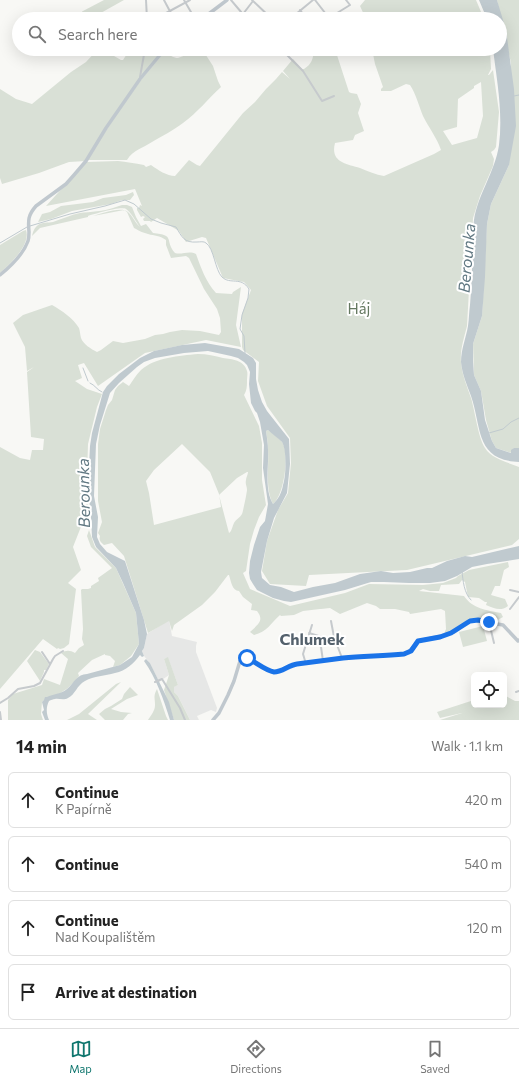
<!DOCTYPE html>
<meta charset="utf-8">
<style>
body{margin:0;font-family:Commissioner,sans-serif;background:#f2f2f2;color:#222}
.controls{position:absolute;right:12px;bottom:12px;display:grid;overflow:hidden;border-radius:6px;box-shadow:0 4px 16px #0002}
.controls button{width:36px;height:36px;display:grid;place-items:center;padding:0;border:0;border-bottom:1px solid #e0e0e0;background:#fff;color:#222;font:20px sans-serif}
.stop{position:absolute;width:12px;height:12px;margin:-9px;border:3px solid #1a73e8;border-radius:50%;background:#fff}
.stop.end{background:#1a73e8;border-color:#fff;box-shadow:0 1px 4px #0008}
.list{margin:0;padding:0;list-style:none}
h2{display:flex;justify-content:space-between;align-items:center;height:52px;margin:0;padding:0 16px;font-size:17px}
h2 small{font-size:13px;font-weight:400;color:#767676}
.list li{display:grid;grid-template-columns:26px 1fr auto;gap:12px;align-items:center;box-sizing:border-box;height:56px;margin:0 8px 8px;padding:0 8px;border:1px solid #e0e0e0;border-radius:6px}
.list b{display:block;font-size:15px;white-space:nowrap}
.list p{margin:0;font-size:13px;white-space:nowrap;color:#767676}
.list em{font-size:13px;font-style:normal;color:#767676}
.icon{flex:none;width:22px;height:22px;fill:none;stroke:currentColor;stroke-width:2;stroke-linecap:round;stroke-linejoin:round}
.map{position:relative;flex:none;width:519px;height:720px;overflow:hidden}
.search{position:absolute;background:#fff;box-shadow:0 4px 16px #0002;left:12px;right:12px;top:12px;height:44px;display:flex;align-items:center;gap:10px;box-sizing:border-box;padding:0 14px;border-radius:22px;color:#767676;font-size:15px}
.sheet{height:308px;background:#fff}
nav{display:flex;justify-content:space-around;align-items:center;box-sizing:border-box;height:56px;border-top:1px solid #e0e0e0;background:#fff;font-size:11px;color:#767676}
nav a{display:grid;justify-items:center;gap:2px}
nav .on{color:#0f766e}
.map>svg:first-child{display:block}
.built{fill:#e6e7e6}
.green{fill:#d9e0d6;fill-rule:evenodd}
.water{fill:#c0cacf;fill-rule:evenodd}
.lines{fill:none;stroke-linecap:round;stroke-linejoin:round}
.stream{stroke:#c0cacf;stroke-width:1}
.street{stroke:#c6cacd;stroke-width:2}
.secondary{stroke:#c0c8ce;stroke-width:3.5}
.route{stroke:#1a73e8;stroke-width:5}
.labels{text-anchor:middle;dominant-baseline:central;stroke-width:4;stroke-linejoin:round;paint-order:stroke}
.park-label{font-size:15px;fill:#657961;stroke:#fff}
.water-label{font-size:16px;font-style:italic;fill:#627983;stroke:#fff}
.neighbourhood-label{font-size:16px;font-weight:bold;fill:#54616c;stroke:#fff}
</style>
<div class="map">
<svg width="519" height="720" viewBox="0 0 519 720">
<rect width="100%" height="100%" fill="#f8f8f5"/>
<path class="built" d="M169,620L172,636L197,642L196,646V652L217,708L216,712L211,710L197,716L199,720H190L178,696L174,692L173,687L178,685L168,658L164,659L169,675L159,682L150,663L144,656L142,651L144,648L147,634Z"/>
<path class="green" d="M104,0H124L90,19H87L82,11H83Z
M365,0H476L484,19H366L360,6Z
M497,0H519V448H514L512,453L496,448L492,441L486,420L481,391L474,375L473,344L482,316L487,224L491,204L509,165L511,63Z
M98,49H102L121,60H123L130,49H165L140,79L86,161L69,162L39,173L2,184L0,178V89L16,99L32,104L71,72L86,62Z
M167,49H170L169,51C169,56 174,58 178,58L202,49L213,66L218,81L221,87C209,98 197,113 183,123C174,130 162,136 152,142C143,148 133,150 127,160H88L107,128L141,80Z
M314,49H335L349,92L351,93L357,94L361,104L358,113L364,131L355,135L353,140L335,143C330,162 346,164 360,168C368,171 376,175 384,176L434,154L441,150C437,138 429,128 423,116C419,106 416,94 410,85L406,84L391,91H381V89L383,87L375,64L372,49H490L491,69L488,75H489L493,70L499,112L496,147L494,150L491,152L494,159L493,166L480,196L473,218L467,326C464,338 460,350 461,362C462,375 467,386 471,398C475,411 478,437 485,448C492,459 507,462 519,467V539L512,545L407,570L309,575L306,586L270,584L262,571L267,541L278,510L288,493L291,463L290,438L267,406L258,381L259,362L243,350L242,347V314L251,290L244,282L223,278L206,238L202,237L186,242L179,231L157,218L151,222L150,221H144L143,219L145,217L143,216L141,217L137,210V208H139L140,205L142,206L135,189L46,206L86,162L118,161C126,162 135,163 144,165L146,167L151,165C158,170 167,176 175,176L189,160L197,165L200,166L243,113L255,102L266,89L276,79L282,72L290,79L283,71L293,59L302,69H304C312,64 313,59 314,49ZM481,82L483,116L477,138L452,145L443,131L457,127L458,99L474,88V86Z
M133,192L134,195L130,200H122L111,204L72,211L51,219L38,222L42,214L50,212L61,206L93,202L103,198L126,195Z
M122,205H127L132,207L136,217L141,226L146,224L153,233C176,235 164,240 175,253C182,255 189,250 196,254C201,268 206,282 216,293L232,294L233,292L241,287L236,325L241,347L206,340L145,353L98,386L84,363L78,365L82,378L75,381L87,389L102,394L97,407L88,444L87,476L88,509L73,547L81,570L68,583L76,589L69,644L64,648L60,649L58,648L57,649L43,639L0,689V447L20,458L30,460L32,450H43L44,439L31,437L27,372L34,367L27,371L25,347L13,323L23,315L52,305C61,310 74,319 79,328C80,331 80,334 81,338C83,344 91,349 97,352L101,350L113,341L123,343L145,339L155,335L163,334L170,332L182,330L200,331L219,335L221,332L220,318L217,309L204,289L189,258L186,256L171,258L166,245V240C159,235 155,236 148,234C144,233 139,231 136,229L134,228L127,212L124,210L93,216C101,214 121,206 128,212C133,216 135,223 140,227C136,222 131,212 126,209C120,206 95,214 88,216V217L40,228L32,236C33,232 34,228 38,225C42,222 48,223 53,222C62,219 70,215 80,213C90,212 104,211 113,208C116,207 119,206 122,205Z
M26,230C31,245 10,264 0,273V245L23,231Z
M198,354C207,354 215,356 223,358C232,359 244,360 247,371C248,374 247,377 247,380C247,386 247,390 244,395L259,426L262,443V480L266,505L259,517L254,530L250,544L246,571L243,573L250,589L290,606L345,593L369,584L423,585L443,583L456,578L458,576L469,570L508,562L509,567L504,570L500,586H495L491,595L505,599L508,606C500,612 494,608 486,605L487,602H485L479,598L468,597L465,582L462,580L459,584L441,585L439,591H430L423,589L419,591L464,596C473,609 486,610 501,613L503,617L496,621L472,619L467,621L453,631L444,634L446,629L445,611L441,609L410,614L409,612L395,609H380L376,606L367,603L340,614L330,608L321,609H320L303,611L294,615L281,616L280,615C271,623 267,632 254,635L250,632C257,625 265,621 257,611L251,610L252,604L243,597L239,591C232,591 231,581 229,575H228L215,592L202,605L174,625L172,631L169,621L148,633L124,556L112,543L104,545C100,542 99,540 100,536L98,533L102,522L98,501V444L100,429L106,410L108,405L112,400L115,390L118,386L123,382L129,386C133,380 136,375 141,370C156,357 179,356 198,354ZM182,444L210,472L219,494L221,507L154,525L149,493L146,481L154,470ZM247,472H248C248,475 246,477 246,480C245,484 247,486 247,490C247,492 243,512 242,514C240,518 236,519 234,523C232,527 232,531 229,533L219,495L237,478Z
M268,430C272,433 278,437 282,442C290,453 284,496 273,504C265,488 269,468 268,450C268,444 267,437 266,431Z
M89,530L95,547L116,568L136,613L139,644L131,656L120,665L113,667L115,661L110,656L105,655V654L92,660L78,673L79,676C74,682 69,688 62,692C54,697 51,694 42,702L41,714L43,720H8V700L13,694L42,685L44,679L60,685L68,659L61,653C66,650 70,650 75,653L79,648L84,645L82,639L83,629L81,590L82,589H88L91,588V586L99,581L98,578L112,568L91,547L87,536Z
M483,626L487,641L463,647L459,632Z
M35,650L40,652L49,664L46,670H44V672L40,681L27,661Z
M168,657L178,685L174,687V692L178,696L190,720H174L164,690L169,675L164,659Z
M121,682L88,714L97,720H67L79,714L116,684Z
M130,687L138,695L127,699L111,709L121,712L132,713L128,714L123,720H105L99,714L105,709L111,706L122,699L124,694Z
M157,689L166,716L168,720H148C151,715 155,711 155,705C155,698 153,696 157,689Z
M504,695L515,701H519V720H440L462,713L440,718L437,712L474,700V705H504Z"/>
<path class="water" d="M479,0H497L506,30L514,89L516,126L509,165L491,204L487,224L485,277L482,316L473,344V361L474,375L481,391L485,420L492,441L496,448L511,453V450L514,448H519V462C475,460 482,428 471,396C467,385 462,374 461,362C461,349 466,338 468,326C469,319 469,312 470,305C472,284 472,262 473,241C473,234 473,227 474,220C478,194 495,172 499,145C503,113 497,81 493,49H500V19H487Z
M205,343L239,349L253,358L256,363V379L258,390L262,402L267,411L289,439L290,464L287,493L274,518L267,541L261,572L262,578L270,585L281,587L294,592L313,587L335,583L360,574L381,571L393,573L410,572L427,568H432L447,561L465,556L472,557L519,546V559L487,564L472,567L457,576L445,581L430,583H409L384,582H371L345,590L291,602L284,601L273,598L257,590L253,584L250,579L249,573L250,561L254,545L260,527L265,521L268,504L263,468L264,445L260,422L257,413L255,411L251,403L249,384L250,372L247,365L244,362L238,358L231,356L208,351L184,353L155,358L144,362L137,367L119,383L110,393L100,425L96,444L94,496L98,517L97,537L100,544L107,552L125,561L144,620L147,634L144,648L142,651L144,656L142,657L140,655C134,663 126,671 115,673C105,676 94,676 85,681C77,685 75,695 68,698C63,701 59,698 55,699C53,699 51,700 49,701C46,707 46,713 49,720H45L42,712L44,710L42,702L44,700L45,697H47C53,694 61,694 67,689C74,683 77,674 87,674L120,665L132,657L139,644L136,613L123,583L116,568L96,547L92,537L91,517L89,497L88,486L90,446L92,433L103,392L107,386L119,374L140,358L154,351L182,345ZM268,430C272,434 278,438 282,442C287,450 286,476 283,485C282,492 278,500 273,504C264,489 269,467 268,450C268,444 267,438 266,431Z
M146,659L150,663L169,702L174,720H170C164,700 156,678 144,661Z"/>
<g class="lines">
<path class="stream" d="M514,96L519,95
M30,226L70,214L105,206L125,200L134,204L151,219L161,223L176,227C182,237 184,243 197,242C200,242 204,241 206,243C214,248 215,270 222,277C230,285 241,276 249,289L248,298L242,315L240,329L244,336L245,353
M0,243L27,227
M83,368L88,381
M90,383C95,385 97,390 102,392
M489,433L503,429L511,422L519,418
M462,571C463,581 464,593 471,600"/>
<path class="street" d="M146,0L147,19
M164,0L174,19
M184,0L195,19
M231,0L247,19
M252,0L272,19
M315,0L329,18L327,19
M300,10L307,19
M243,14L253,1
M329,18L350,5L346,0
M155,19L190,0
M290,19L313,0
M281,49L303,71L322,101L334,96
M140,77L145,49
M510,590L519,592
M510,609L519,597
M331,621L334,637L342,658
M489,622L494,643
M309,633L325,638L333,637
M320,639L318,644L321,647L323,661
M307,641L320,639
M42,652L50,664
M306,664L303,654L312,625
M155,682L162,679L180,708L185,720
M516,692L519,691
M0,703L8,698L18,689L34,686L40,683L53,659L55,656L63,651
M0,712L1,720"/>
<path class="secondary" d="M202,19L227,0
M0,275C11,266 23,255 28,241C29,238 29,235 29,232C28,220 28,215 36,206L66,184L74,175L86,161L106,128L140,79L165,49
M213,720L219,713L228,695L234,681L240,661L244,658H247C254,661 266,671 274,672C282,672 289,665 297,664C312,662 327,660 343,658C363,656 383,656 404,654C412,652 413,645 419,641L445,635L454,632L467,622L475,620L503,625L518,641L519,640"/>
</g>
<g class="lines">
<path class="route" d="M247,658C254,661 266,671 274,672C282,672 289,665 297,664C312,662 327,660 343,658C363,656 383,656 404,654L411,651L418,641L440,637L451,633L470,621L478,620L489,622"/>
</g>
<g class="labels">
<g class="park-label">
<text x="359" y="308">Háj</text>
</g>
<g class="water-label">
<text transform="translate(466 258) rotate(-85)">Berounka</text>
<text transform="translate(83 493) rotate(-91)">Berounka</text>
</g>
<g class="neighbourhood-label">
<text x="312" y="638">Chlumek</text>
</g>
</g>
</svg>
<div class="controls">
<button><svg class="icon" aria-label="locate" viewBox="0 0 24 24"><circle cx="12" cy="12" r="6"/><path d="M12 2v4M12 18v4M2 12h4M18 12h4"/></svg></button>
</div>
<div class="stop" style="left:247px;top:658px"></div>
<div class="stop end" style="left:489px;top:622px"></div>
<div class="search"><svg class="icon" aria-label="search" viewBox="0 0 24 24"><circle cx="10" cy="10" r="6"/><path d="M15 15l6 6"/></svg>Search here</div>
</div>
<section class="sheet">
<h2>14 min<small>Walk · 1.1 km</small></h2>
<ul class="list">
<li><svg class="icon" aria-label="ahead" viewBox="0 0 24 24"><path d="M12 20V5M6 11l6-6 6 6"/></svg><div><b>Continue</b><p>K Papírně</p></div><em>420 m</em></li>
<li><svg class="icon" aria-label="ahead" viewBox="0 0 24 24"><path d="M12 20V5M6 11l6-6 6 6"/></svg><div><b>Continue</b></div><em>540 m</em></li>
<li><svg class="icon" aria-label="ahead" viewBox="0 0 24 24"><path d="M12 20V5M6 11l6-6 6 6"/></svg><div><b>Continue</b><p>Nad Koupalištěm</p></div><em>120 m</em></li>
<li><svg class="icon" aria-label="arrive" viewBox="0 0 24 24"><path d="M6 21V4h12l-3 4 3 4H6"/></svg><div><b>Arrive at destination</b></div></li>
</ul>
</section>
<nav>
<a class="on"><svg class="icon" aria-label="map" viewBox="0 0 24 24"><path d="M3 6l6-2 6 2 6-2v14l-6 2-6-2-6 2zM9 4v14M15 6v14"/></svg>Map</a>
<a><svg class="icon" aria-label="directions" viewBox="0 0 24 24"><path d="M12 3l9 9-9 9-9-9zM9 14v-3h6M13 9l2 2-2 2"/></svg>Directions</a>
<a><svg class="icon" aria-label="saved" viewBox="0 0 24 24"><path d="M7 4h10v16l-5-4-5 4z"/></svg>Saved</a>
</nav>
